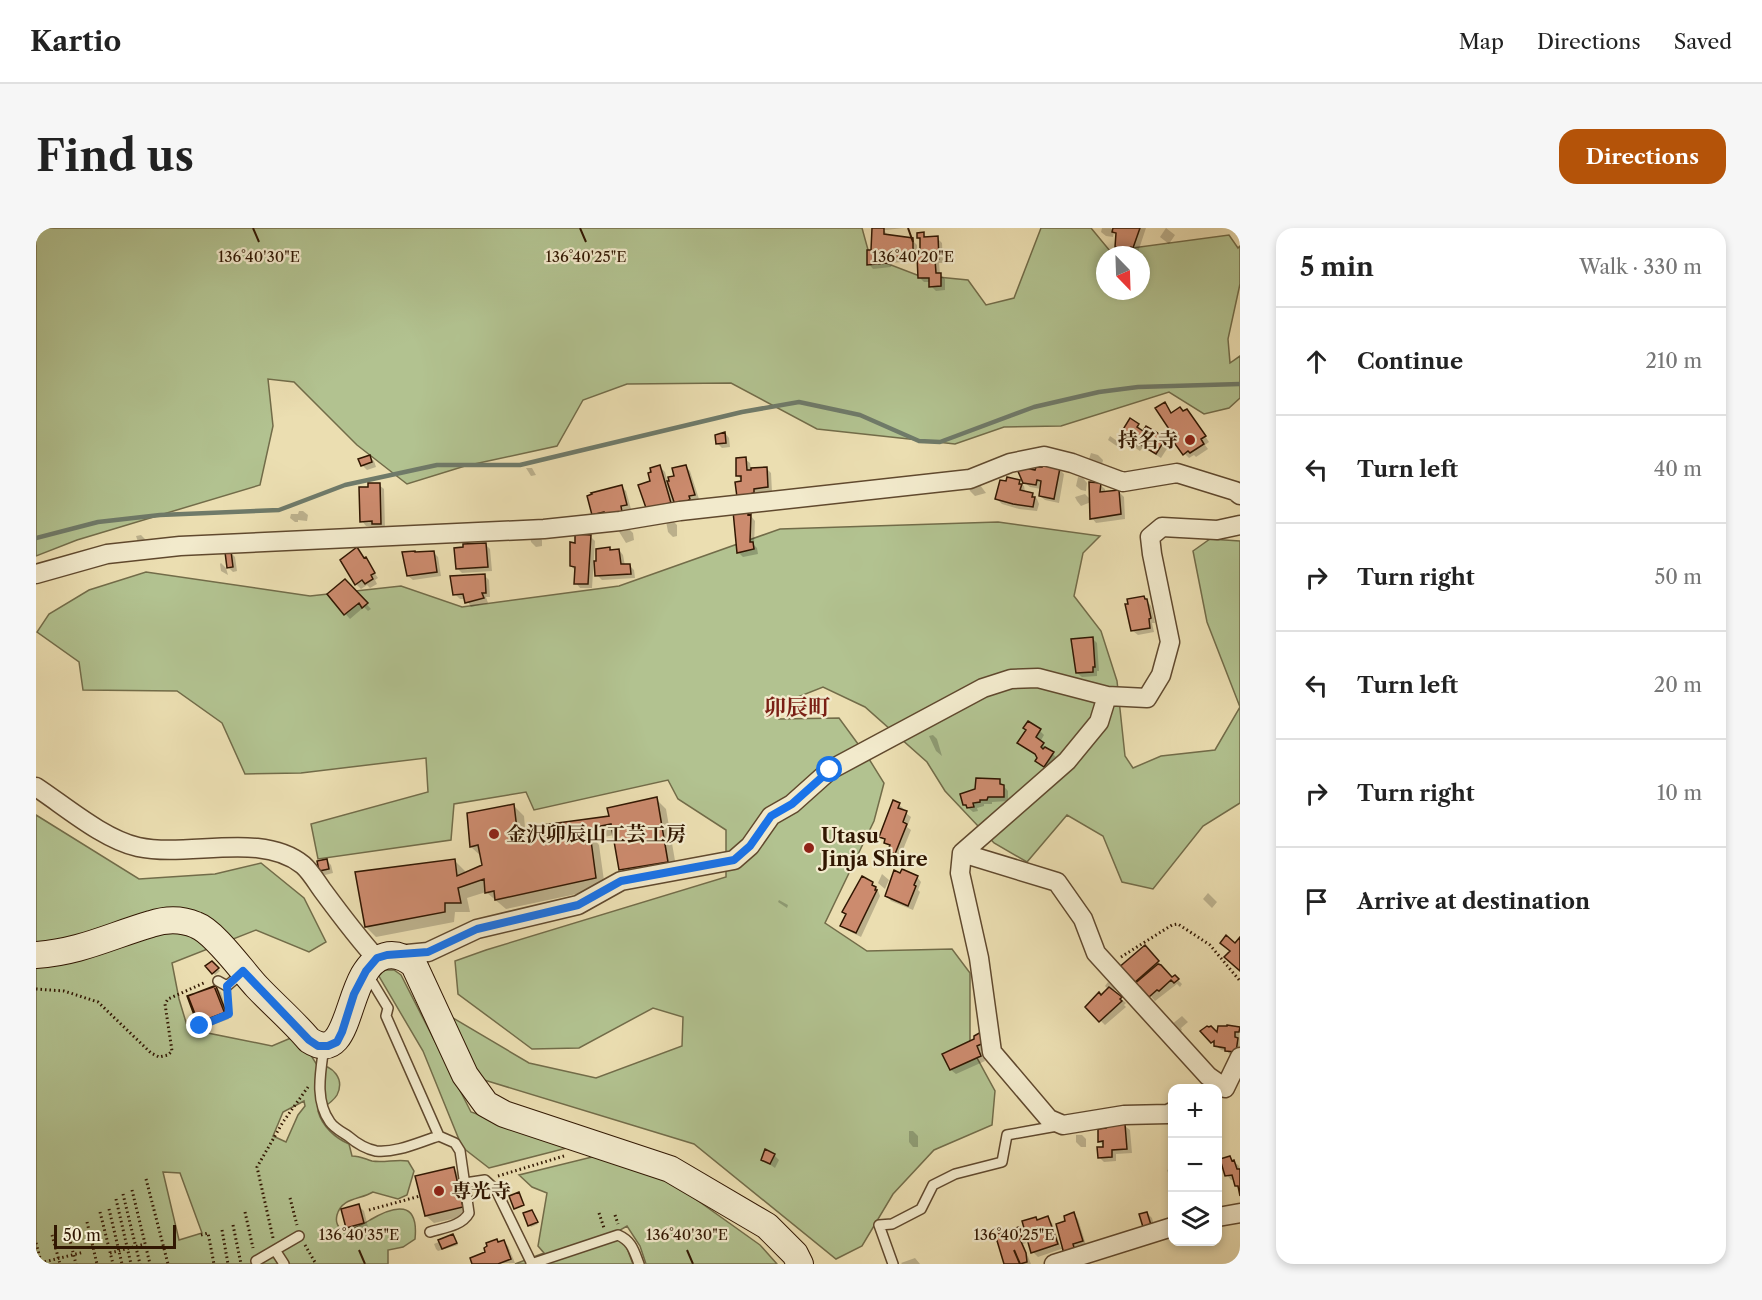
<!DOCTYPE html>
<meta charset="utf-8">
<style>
body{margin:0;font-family:"Libre Caslon Text","Noto Serif JP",serif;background:#f6f6f6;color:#222}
.controls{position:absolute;right:18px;bottom:18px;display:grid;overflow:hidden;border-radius:12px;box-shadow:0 3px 9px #0003}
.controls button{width:54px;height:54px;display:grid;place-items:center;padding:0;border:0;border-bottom:2px solid #e0e0e0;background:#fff;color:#222;font:30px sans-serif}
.compass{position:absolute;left:1060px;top:18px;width:54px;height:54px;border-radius:50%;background:#fff;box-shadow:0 3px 9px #0003;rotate:157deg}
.scale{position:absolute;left:18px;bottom:15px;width:122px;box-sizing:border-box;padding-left:6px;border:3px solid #311702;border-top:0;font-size:16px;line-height:21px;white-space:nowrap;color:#311702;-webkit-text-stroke:4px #f2eacc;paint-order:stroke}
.stop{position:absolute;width:18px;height:18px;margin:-14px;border:4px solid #1a73e8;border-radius:50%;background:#fff}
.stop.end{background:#1a73e8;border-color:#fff;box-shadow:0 2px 6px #0008}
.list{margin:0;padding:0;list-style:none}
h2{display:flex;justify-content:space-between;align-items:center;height:78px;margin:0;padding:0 24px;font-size:26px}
h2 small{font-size:20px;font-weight:400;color:#767676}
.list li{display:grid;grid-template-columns:39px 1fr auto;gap:18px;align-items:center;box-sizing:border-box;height:108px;padding:0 24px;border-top:2px solid #e0e0e0}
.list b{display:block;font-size:22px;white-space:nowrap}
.list em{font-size:20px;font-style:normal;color:#767676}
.icon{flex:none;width:33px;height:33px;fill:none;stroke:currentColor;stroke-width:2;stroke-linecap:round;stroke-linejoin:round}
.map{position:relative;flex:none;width:1204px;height:1036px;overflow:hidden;border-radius:18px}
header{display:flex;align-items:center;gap:36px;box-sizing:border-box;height:84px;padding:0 30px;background:#fff;border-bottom:2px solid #e0e0e0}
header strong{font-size:28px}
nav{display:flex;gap:33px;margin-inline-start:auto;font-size:21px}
.intro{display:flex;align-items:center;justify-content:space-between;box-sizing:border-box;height:144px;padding:0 36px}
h1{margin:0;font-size:42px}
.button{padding:15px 27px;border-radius:18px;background:#b45309;color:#fff;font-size:21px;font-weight:700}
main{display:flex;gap:36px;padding:0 36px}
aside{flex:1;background:#fff;border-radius:18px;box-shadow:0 3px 9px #0003}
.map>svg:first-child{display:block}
.green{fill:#b2c290;stroke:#726c49;stroke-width:1.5;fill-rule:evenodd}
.shadow{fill:#0003}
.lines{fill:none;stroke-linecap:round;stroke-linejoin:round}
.stream{stroke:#6f7a69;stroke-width:4.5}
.building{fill:#cc8b6e;stroke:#311702;stroke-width:1.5}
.lane-casing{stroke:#60492e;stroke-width:12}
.street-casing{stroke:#60492e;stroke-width:21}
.secondary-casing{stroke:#311702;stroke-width:28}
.path{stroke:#311702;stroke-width:3;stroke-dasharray:1.5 3;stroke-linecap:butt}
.lane{stroke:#f2eacc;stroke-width:9}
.street{stroke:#f2eacc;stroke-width:18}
.secondary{stroke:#f2eacc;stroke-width:26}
.route{stroke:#1a73e8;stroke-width:8}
.ticks{fill:none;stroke:#311702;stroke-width:2}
.poi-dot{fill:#8f2418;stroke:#f2eacc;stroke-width:2}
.labels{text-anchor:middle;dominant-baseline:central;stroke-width:4.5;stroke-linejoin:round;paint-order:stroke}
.poi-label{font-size:20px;font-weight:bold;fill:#311702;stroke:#f2eacc;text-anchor:start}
.quarter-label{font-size:22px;font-weight:bold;fill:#7a1f14;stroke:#f2eacc}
.ticks-label{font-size:15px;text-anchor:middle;fill:#311702;stroke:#f2eacc;stroke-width:4.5;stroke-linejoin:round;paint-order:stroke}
</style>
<header>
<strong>Kartio</strong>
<nav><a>Map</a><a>Directions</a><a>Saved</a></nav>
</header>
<div class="intro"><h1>Find us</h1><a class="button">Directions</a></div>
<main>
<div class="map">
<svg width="1204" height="1036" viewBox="0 0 1204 1036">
<rect width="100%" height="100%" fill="#ebdeb1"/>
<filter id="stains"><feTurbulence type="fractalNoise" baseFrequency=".00333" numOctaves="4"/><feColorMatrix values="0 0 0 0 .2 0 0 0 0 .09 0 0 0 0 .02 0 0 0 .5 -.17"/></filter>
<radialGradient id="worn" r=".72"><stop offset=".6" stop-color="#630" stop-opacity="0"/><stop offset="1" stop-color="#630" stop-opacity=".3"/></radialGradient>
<path class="green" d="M0,0H826L834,29L881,47L932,52L950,77L978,70L1005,0H1055L1074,23L1193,7L1202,20L1204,18V56L1192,111L1194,135L1204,128V170L1193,180L1168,186L1133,164L1025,198L968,199L919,216L781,201L695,155L591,156L547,172L521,218L429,238L371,256L321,217L258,154L232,151L237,198L224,257L41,312L0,328ZM1069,27H1105V63H1069Z
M962,294L1064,308L1047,325L1038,368L1065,403L1081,453L1089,528L1097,540L1125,528L1179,522L1204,479V575L1167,598L1117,661L1086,654L1067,608L1031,587L991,634L958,615L909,563L891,534L829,479L787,459L744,476L743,491L803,490L833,531L848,555L838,593L789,695L831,723L916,721L934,745V817L959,863L956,897L898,922L857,966L826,1018L800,1031L658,916L435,848L412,787L493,835L560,850L646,818L647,789L617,780L543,820L496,821L422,766L419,733L450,722L690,649V602L642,571L632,552L498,582L490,564L418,576L415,612L282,631L275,596L392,564L390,530L265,545L209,546L186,495L141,463L47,462L43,434L1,404L13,386L53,362L110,344L274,368L365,358L426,379L583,358L744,301Z
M1174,311L1204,313V479L1171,394L1157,323Z
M0,587L103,651L179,646L225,635L268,670L290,714L273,724L220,702L136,735L143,771L152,801L236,818L262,807L281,837C297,837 309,851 301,867C297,874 288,879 282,883C286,898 299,910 313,916L316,928C324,928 329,931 336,933C348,935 360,931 372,933L378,943L371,967L362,971L337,964C324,972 306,969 301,987C299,995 302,999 308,1004C317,1000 327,997 334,992C359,977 383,972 379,1011L367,1019L352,1022V1036H0ZM268,873L269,878L262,887L250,914L237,908L247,884ZM127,944L144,945L166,1005L143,1012Z
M350,742H358L365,747L435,884L535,919L453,940L426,919L387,823L341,745Z
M560,928L630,950L724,1017L741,1036H610L604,1018L591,998L584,1002L597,1036H479L508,1025L502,1018L511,965L496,959L483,947Z"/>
<path class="shadow" d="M835,0H869L848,2L852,8L876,12L881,17V30H886L885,13L882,10L887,6L892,10H901L906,15L907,35H903L904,46L909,51V62L900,63L895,58V54H888L884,50L883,32L856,35L855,39L837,41L833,36L837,24V3Z
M1066,0H1075L1078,3L1079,0H1110L1102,24L1099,23L1098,27L1086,23L1081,18L1082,8L1078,3L1077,9L1070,8L1065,4Z
M1130,0L1139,7L1133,16L1124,9Z
M1128,176L1136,186L1151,183L1155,187L1173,214L1169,217L1172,221L1160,229L1158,227L1153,230L1149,226L1139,208Z
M1094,192L1108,203L1129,211L1134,216L1125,230L1107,219L1104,223L1089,213L1092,208Z
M689,205L693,210L694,219L686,220L681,215Z
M1074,208L1087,217L1085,221L1072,212Z
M1055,225L1062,227L1067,232L1065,241L1052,234Z
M333,228L338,233L340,239L331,242L326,237Z
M709,231L714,235L715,241L730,240L735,245L736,264L722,265V270L707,273L706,253L701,247Z
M649,238L654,243L663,271L645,281L637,272L639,280L616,284L615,254L624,239L629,244L632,255Z
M490,240H496L500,247L495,248Z
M1023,241L1028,246L1023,275L1009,272L1004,268L1005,261L994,259L988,254L1000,243Z
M1042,249L1047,250L1051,255L1050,263L1045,262L1040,258Z
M983,254L988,258L989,264L996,266L1001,271L1003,276L1001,283L983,281L966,276L961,271Z
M343,257L348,261L349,300L330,298L326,293Z
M944,257L950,265L939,268L934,263L933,260Z
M1064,257L1069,261V265L1083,264L1088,269L1089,291L1060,295L1056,290L1055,274L1045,278L1041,273L1039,269L1049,266L1055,272Z
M585,258L590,263L595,281L589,283L590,289L562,291L557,287Z
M263,283H267L272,287L271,293L262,292V294H259L254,290L255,286H262Z
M711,283L719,293L718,317L721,320L722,326L707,329L702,324Z
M636,292L641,297V308L637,309L632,304L630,293Z
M592,300L597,305L598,312L590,315L582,302Z
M105,307L110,312L111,318L102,314L100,308Z
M494,307H501L506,312V318L500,319L495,314Z
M554,308L559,313L556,360H544L540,355V343L535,338L540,316Z
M449,316L454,321L456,343L426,345L421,340Z
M573,321L575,323L583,322L587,327L589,338L593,337L598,342L599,350L566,352L561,347Z
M397,324L402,329L405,348L377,352L372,348Z
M195,325L199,329L201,343L197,344L192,339Z
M325,326L342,350L339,352L341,356L334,360L331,357L325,361L320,356Z
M185,335L190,340L192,347L185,343L184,336Z
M448,347L453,352L454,369H450L452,375L435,379L430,371H424L419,366Z
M309,353L335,381L332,383L328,379L314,391L293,367Z
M1108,369L1115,378L1119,395H1116L1118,404L1102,407L1097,403Z
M1057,411L1061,415L1063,443H1061V448L1046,449L1041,445Z
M1004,503L1008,507L1004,514L1021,530L1013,543L1006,537L1003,529L983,515Z
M897,507L901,511L906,528L900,523L893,508Z
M963,553L972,563V573L956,574V576H948V578L941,580L942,583L937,584L928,576Z
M620,571L630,581L641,644L595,651L585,641L578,607L558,611L563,617L569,660L470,681L450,664L431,670L434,684H419L418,694L340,709L330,699L419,633L429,643V646L447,638L446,629L435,619L433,586L478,578L488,588L490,611L514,608L575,589Z
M863,577L868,581L867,583L875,589L871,599L875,602L864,629L854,623L855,619L845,608Z
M291,633L295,637L297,645L289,647L284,642Z
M846,646L853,652L849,661L842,655Z
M881,649L885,654L882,662L884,664L877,682L855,673L851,668Z
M836,655L841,660L844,668L825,709L811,702L806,697L811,687L808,684Z
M1172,665L1181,674L1176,680L1167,671Z
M743,672L752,677L751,680L742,674Z
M1114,724L1137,751L1139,749L1146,756L1144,759L1141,756L1119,773L1110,763L1106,766L1094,748Z
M176,735L184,743L179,747L172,739Z
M1072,754L1079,761L1077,764L1090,775L1088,777L1090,779L1069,797L1051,779L1073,762L1069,758Z
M180,759L185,764L193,791L169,800L164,796Z
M1146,788L1152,794L1145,800L1146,802L1143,805L1135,797Z
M1203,800L1204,828H1195L1191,823L1185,822L1176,814L1182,807Z
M940,812L953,819L945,823L949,833L920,846L915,842L908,826Z
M1089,898L1094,902L1096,925L1080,926V933L1068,934L1063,929L1068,918L1063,913Z
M873,903H877L882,908V919H877L873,914Z
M1040,907H1046L1050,911V919H1045L1040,914Z
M738,927L743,932L739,940L726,931Z
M1194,930L1203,938L1204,942V962L1200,958L1199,951L1195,952L1191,947Z
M417,940L425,948L434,987L398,995L390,988Z
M1136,940V956L1131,942Z
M323,978L328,983L332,999L316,1004L311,999Z
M496,983L502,996L495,999L493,997Z
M1111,985L1116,990L1119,1001L1113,1003Z
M1037,986L1042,991L1050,1017L1041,1021L1028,1020L1002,1029L997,1024L1002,993L1011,990L1016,995L1025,1020L1028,1019L1031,994Z
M982,1001L987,1005L990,1015L987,1016L995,1036H968Z
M417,1008L422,1017L402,1023L400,1021L398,1016Z
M467,1014L472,1018L479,1035L438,1036Z
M879,1030L884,1036H866L865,1035Z"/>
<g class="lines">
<path class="stream" d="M0,310L62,294L124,287L243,282L309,257L401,237H484L706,184L763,174L824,187L883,213L904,214L998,179L1063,164L1102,159L1204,156"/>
</g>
<path class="building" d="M836,0H848V6L877,10V28L852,30L851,35L831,37V22H835Z
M1077,0H1104L1097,20L1095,19L1094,23L1079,19L1080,5L1076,4Z
M888,4V9L902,8L903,31H899L900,45H905V58L893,59V50H882L881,28H884V10H881V5Z
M1129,174L1135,185L1144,179L1147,183L1151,181L1170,208L1165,211L1168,216L1154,225L1152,223L1147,227L1134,209L1137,207L1119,180Z
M1094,190L1103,196L1101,199L1107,203L1110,198L1130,210L1120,226L1102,215L1099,220L1087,213L1091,207L1086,203Z
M689,204L690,215L680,216L679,207Z
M334,227L336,234L325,238L322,231Z
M710,229L711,242H715V240L731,239L732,259L718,261V265L701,269L699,254L705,253V248H700V230Z
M624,237L635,275L610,280L602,257L614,253L612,245L615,244L614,240Z
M650,237L659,267L653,268L654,271L650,274L639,277L631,253H633L632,249L638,248L636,240Z
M1006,237L1024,240L1018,271L1003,268L1005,253L1001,252L1000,257L987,255L981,241L990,240L999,242L1000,239H1006Z
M971,249L984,252L983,256H986L984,262L997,265L996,269H999L997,279L977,276L959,271L964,252L970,253Z
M1053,254L1065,255L1064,264L1083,262L1085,286L1054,291Z
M332,255H344L345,296H336V293L324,294L323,259H332Z
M586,257L591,277L585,278L586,284L569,289L568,284L556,287L551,268L556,266L555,265Z
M712,281V287L715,286L714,314H717L718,321L701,325L697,283Z
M539,306L555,307L552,356H538L539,339L534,338V314L539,315Z
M450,315L452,339L420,341L418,320L427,319V316Z
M321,319L328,330L330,329L339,345L335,347L337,351L329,356L326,352L319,357L304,332Z
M574,319V322L583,321L585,336H594L595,346L559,348L558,333H560V321Z
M195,323L197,339L191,340L189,324Z
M379,323V324L398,323L401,344L371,348L366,324Z
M449,346L450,365H446L448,370L429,375L427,366L417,367L414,348Z
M309,351L332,375L326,380L323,375L308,387L291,366Z
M1108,368L1109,371H1111L1115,390L1113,391L1114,400L1095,403L1089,376H1092L1091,371Z
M1057,409L1059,439H1057V444L1040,445L1035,411Z
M992,493L1005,501L1000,509L1008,515L1005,519L1007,521L1009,519L1018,524L1008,539L999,533L1001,530L999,526L981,515L990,502L987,500Z
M940,550L964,551V556L968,557V569H952L951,572H944V574L937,575L938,579L931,580L930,577H927L924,566L939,561Z
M621,569L632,634L583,642L575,596L535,604L537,608L554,605L560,650L459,672L458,663L449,665L448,651L422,660L425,675H409V684L329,699L319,644L419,631L421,648L446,637L442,617L434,619L431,585L478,576L482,610L512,607L506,597L573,588L571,580Z
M857,572L864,575L862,580L871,583L867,594L871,596L859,626L852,623L854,617L848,615L849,611L843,609Z
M291,631L293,641L283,643L281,633Z
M866,641L882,648L878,657L880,658L872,678L849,668L858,642L864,645Z
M826,648L837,654L836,657L840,659L839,662H841L820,705L804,698L810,686L806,684Z
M1190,707L1199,715L1204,709V743L1188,729L1194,723L1184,715Z
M1109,717L1123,733L1098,755L1081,741Z
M176,733L183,740L176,746L169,738Z
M1122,736L1125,737L1136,749L1139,747L1143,751L1138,755L1135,752L1123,763L1121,762L1113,769L1104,759L1100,763L1096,758Z
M178,758L189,786L163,796L152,768Z
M180,758L190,784L161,795L151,768Z
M1073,759L1086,769L1084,771L1086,773L1063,794L1049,779L1063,764L1065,767Z
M1191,797L1204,799L1203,804H1199V809L1202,810L1200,824L1189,823V820L1178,818V813L1175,815L1164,803L1171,798L1173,799L1175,798L1181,804L1182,798H1191Z
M945,804L950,814L941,818L945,828L914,842L906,826L938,811V808Z
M1089,896L1091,921L1076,922V929L1062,930L1061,919H1067V913L1062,914V901L1070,900V898Z
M729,921L739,926L734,936L725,932Z
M1194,928L1196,933L1198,932L1201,941H1204V968L1202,958H1199L1196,947L1189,948L1184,931Z
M418,939L427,979L389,988L379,948Z
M483,964L488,977L478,981L473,968Z
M323,976L328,995L310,1000L305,981Z
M496,982L502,994L492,998L487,985Z
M1038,984L1047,1013L1037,1016L1039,1023L1028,1026L1020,996L1029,993L1028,988Z
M1111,984L1115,997L1107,999L1103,986Z
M1012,988L1022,1016L995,1025L986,993L1000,989L1001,992Z
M983,999L986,1010L984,1011L990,1025L991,1034L984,1036H968L959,1006Z
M417,1006L421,1015L406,1021L402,1012Z
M461,1011L462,1014L468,1012L475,1031L462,1036H436L434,1030L449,1024L448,1020L451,1018L450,1015Z"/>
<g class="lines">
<defs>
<path id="lane" d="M332,747L352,780L350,788L403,908L419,915L424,923L433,985C426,998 407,1000 394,1004
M182,753L191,758L206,745
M288,818C285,842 278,872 294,894C298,900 306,904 312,908C319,914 330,921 340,923C361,925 383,914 403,908
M429,955L449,952L460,962L496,1036
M239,1022L248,1036
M220,1033L263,1008
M495,1036L582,1007C596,1013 598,1023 603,1036
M857,1036L843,997L856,996L885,981L897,957L919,946L966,934L971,907L1021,898"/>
<path id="street" d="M0,346L71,326L144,318L508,301L584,293L644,283L934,251L974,235L1008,228L1036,235L1087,254L1141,245L1199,263L1204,267
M1071,468L1063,494L1031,533L926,625L924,645L943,730L956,824L1013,891L1027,897L1088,887L1132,886L1136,884
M0,559C29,578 67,611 102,619C153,630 225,603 267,637C275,644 281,655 287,663C304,686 321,709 341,731
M926,625L1021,654L1047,691L1060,725L1172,848L1189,860
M361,727L392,724L441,701L542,677L585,653L698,632L714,618L735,588L756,576L794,542L947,460L975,451L1002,450L1071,468L1111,470L1125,447L1134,414L1116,326L1114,309L1126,299L1181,302L1204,297
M1189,860L1204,829
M1182,989L1204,985
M1018,1036L1136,999"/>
<path id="secondary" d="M0,727C44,724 74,708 115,696C130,691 146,691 160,697C179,704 206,743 221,759C238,777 257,793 273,812C319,842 307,739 349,728C360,725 370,730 378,737L429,847L450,876L468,886L634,941L731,998L759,1026L764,1036"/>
</defs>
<use href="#lane" class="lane-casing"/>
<use href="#street" class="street-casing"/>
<use href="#secondary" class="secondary-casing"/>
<path class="path" d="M1085,729L1136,697L1142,696L1174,717L1204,753
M0,761L28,763L62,774L115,825L123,829L132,827L136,823L129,776L132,771L170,754
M164,798L193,786L192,769
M462,948L528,928
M110,951L132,1036
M96,962L114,1036
M87,966L104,1036
M254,970L261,997
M80,971L95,1036
M73,981L86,1036
M333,982L384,968
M64,984L77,1036
M209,984L217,1020
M563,985L568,1000
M579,987L582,996
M51,994L61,1036
M197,997L205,1036
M31,1001L40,1036
M186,1002L192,1036
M16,1007L24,1036
M165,1007L172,1005L178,1036
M237,1010L221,939L247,894L272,859
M0,1015L5,1034
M269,1017L280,1036
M74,1025L109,1016
M0,1036L48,1024"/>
<use href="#lane" class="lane"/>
<use href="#street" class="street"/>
<use href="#secondary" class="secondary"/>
</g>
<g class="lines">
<path class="route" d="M164,798L193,786L191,758L207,743L273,812L282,818H292L301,814L306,804L318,766L330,743L341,730L351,727L392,724L441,701L542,677L585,653L698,632L714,618L735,588L756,576L794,542"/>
</g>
<path class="ticks" d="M217,0L223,14M544,0L550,14M872,0L877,14M323,1022L329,1036M651,1022L657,1036M978,1022L984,1036"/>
<g class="poi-dot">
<circle cx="1154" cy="212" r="6"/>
<circle cx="458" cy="606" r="6"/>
<circle cx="773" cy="620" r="6"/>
<circle cx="403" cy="963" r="6"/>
</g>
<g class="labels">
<g class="poi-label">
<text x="1142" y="212" text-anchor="end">持名寺</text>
<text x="470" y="606">金沢卯辰山工芸工房</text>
<text x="785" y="608">Utasu<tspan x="785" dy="23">Jinja Shire</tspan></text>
<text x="415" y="963">専光寺</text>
</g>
<g class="quarter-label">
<text x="761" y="479">卯辰町</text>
</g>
</g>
<g class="ticks-label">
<text x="223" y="34">136°40'30"E</text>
<text x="550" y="34">136°40'25"E</text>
<text x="877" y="34">136°40'20"E</text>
<text x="323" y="1012">136°40'35"E</text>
<text x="651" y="1012">136°40'30"E</text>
<text x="978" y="1012">136°40'25"E</text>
</g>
<rect width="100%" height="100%" filter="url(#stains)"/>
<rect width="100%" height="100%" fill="url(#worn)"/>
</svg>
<div class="controls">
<button>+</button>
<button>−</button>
<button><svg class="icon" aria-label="layers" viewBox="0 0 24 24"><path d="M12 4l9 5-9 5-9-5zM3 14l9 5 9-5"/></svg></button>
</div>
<svg class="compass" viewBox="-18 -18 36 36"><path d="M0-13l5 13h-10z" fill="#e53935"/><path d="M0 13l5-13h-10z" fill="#767676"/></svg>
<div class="scale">50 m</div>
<div class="stop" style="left:794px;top:542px"></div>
<div class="stop end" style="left:164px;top:798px"></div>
</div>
<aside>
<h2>5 min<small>Walk · 330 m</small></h2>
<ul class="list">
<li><svg class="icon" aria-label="ahead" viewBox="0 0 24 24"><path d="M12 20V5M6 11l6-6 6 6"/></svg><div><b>Continue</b></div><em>210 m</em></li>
<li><svg class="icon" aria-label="left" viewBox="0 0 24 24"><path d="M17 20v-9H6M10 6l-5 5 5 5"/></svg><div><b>Turn left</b></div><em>40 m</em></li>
<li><svg class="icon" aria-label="right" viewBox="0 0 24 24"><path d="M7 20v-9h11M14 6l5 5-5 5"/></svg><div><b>Turn right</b></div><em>50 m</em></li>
<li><svg class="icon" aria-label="left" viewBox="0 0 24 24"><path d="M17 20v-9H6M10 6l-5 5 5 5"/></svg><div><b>Turn left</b></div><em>20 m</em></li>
<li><svg class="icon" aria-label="right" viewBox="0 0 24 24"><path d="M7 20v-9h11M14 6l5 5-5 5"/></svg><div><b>Turn right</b></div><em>10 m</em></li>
<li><svg class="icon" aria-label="arrive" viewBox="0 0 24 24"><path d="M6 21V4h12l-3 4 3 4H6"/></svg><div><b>Arrive at destination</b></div></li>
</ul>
</aside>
</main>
